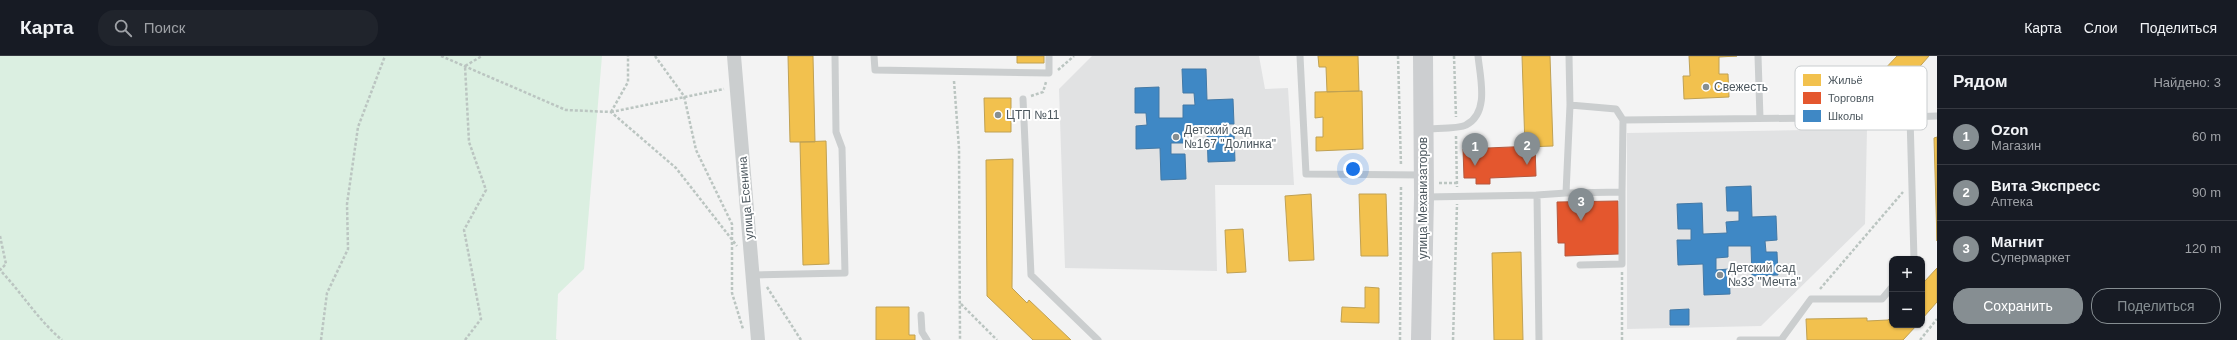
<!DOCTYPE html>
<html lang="ru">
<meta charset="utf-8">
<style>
body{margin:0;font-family:Arial,sans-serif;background:#20242c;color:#f1f3f6}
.controls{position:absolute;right:12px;bottom:12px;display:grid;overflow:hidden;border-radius:8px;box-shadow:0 1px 3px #0004}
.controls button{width:36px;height:36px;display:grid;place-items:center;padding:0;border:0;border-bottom:1px solid #363941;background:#171b24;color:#f1f3f6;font:20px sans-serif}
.you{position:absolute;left:1353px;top:113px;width:14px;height:14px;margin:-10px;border:3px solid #fff;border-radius:50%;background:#1a73e8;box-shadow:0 0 0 6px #1a73e833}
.badge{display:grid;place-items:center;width:26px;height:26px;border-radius:50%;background:#868e92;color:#fff;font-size:13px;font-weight:700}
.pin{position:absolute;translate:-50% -33px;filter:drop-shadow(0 1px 2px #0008)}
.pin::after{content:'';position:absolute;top:21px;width:14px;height:12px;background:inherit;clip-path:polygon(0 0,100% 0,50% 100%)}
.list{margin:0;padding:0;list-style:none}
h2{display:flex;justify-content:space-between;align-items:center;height:52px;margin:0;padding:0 16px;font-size:17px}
h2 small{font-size:13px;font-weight:400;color:#9ea1a6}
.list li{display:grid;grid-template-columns:26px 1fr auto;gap:12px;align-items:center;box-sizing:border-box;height:56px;padding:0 16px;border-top:1px solid #363941}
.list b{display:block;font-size:15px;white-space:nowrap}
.list p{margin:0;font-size:13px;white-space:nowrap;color:#9ea1a6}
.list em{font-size:13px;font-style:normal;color:#9ea1a6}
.actions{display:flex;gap:8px;padding:12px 16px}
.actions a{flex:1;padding:9px 0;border:1px solid #868e92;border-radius:16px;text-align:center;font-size:14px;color:#868e92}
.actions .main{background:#868e92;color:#fff}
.icon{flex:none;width:22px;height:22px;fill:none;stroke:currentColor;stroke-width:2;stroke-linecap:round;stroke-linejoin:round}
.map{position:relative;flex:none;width:1937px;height:284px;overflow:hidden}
header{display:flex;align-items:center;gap:24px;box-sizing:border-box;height:56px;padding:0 20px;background:#171b24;border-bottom:1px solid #363941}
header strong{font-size:19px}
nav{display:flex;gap:22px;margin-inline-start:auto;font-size:14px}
.search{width:280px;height:36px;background:#20242c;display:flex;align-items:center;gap:10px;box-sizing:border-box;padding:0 14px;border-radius:16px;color:#9ea1a6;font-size:15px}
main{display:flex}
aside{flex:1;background:#171b24}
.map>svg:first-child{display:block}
.education{fill:#e1e2e3}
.green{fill:#dbefe1}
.homes{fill:#f2c14e;stroke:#c0a153}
.shops{fill:#e4572e;stroke:#b6573c}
.schools{fill:#3f88c5;stroke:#4379a6}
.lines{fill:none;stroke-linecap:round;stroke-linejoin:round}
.path{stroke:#bbc5c1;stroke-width:2.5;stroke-dasharray:3 2;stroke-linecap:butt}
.lane{stroke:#cbcecf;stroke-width:7}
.street{stroke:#cbcecf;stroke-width:14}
.secondary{stroke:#ccced0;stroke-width:20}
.poi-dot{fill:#868e92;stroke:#fff;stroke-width:1.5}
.labels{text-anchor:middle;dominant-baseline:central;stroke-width:4;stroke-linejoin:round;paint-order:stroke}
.poi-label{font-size:12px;fill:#4c575e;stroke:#fff;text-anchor:start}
.street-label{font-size:12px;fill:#4c575e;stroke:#fff}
.key{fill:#fff;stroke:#c9cdcf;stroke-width:1}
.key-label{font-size:11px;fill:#4c575e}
</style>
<header>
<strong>Карта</strong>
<div class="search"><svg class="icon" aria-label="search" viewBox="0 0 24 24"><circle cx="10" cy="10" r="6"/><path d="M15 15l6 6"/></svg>Поиск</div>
<nav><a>Карта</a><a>Слои</a><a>Поделиться</a></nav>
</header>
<main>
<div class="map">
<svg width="1937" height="284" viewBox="0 0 1937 284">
<rect width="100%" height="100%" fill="#f3f3f3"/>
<path class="education" d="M1092,0H1259L1265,33L1288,32L1294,129H1215L1217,215L1065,212L1059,33Z
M1867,73L1865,168L1761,270L1627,273V77Z"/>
<path class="green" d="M0,0H602L584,213L558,238L556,283L558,284H0Z"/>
<path class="homes" d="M788,0H813L815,86H790Z
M1017,0H1044V7H1017Z
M1318,0H1358L1359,35L1327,36L1326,11H1319Z
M1522,0H1550L1553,90L1525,91Z
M1689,0H1737L1719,1V18H1728L1729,41L1684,43L1683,20H1690Z
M1897,0H1929L1894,40L1800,42V15L1861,14V17L1882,16Z
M1362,35L1363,93L1316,95V81H1323V61L1315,62V36Z
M984,42H1011V76H985Z
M1937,81V185L1934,82Z
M826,85L829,208L803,209L800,86Z
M1013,103L1012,232L1027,247L1029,244L1071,284H1033L987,240L986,104Z
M1311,138L1314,204L1289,205L1285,140Z
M1359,138H1386L1388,200H1361Z
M1243,173L1246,216L1227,217L1225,174Z
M1521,196L1523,284H1494L1492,197Z
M1937,212V246L1922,263V224L1924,226Z
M1365,231L1379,232V267L1341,266L1342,251L1365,252Z
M876,251H909V279H915V284H876Z
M1892,260V269H1917L1903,284H1807L1806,263L1867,262V265L1888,264Z"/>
<path class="shops" d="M1535,90L1536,120L1490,122V128H1476V122H1464L1463,93Z
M1618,145L1619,198L1565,200V187H1558L1557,146Z"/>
<path class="schools" d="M1182,13H1206L1207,44L1233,43L1234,68H1221V78H1234L1235,105L1208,106L1207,74L1184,75L1185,87H1171V98H1185L1186,123L1161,124L1160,92L1136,93V70L1147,69L1146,57H1135V32L1159,31V62H1183V49H1195L1194,37H1183Z
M1751,130L1752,161L1776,160L1777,184L1765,185L1766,196H1777L1778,219L1752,220L1751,190H1728V201L1716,202V214L1729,213L1730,238L1704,239L1703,208L1678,209L1677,184H1691V173H1678L1677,148L1702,147L1703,178L1727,177L1726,166L1739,165V155H1727L1726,131Z
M1689,253V269H1670V254Z"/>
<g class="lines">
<path class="path" d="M441,0L566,54L611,56L676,112L737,190
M655,0L684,40L696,94L732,168V237L743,273
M1398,0L1401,110
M1454,0L1456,61
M1058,14L1074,0
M954,25L959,92L960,284
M1031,40L1043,36L1046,26
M611,56L724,33
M611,56L628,26V0
M1456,80L1457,131
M1439,127H1457
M0,180L6,208L0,214C22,237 38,264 62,284
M767,231L801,284
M1820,233L1903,136
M961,248L997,284
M321,284L327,237L348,193L347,148L358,71L385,0
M465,284L481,263L464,174L486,134L469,86L465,10L482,0
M1400,284L1401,129
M1453,284L1457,148
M1622,284V216
M1920,284L1937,263"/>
<path class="lane" d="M874,0L875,14L1049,17V0
M1300,0L1306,118L1423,119
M1758,0L1760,62
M1023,43L1031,219L1098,284
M1570,49L1616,53L1623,64
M1426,73C1435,72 1459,73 1466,69C1490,57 1480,21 1478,0
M1566,137L1570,49L1569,0
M1537,139L1566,137L1622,136L1623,64L1910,61
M1426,141L1537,139L1539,284
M1914,203L1910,61L1937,60
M1580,209L1622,208V136
M753,219L845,217L842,92L836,76L835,0
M921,259L922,276L927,284
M1740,284H1781L1811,243H1882L1892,231"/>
<path class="street" d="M734,0L758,284"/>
<path class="secondary" d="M1421,284L1424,141L1423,0"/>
</g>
<g class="poi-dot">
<circle cx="1706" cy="31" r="4"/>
<circle cx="998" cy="59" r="4"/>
<circle cx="1176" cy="81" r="4"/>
<circle cx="1720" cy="219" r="4"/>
</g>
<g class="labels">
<g class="poi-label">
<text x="1714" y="31">Свежесть</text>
<text x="1006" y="59">ЦТП №11</text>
<text x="1184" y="74">Детский сад<tspan x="1184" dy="14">№167 "Долинка"</tspan></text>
<text x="1728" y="212">Детский сад<tspan x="1728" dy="14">№33 "Мечта"</tspan></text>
</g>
<g class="street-label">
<text transform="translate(746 142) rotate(-95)">улица Есенина</text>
<text transform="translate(1423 142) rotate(-90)">улица Механизаторов</text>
</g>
</g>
<rect x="1795" y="10" width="132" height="64" rx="6" class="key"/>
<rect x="1803" y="18" width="18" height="12" fill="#f2c14e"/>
<rect x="1803" y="36" width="18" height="12" fill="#e4572e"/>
<rect x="1803" y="54" width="18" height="12" fill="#3f88c5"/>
<g class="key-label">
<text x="1828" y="28">Жильё</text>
<text x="1828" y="46">Торговля</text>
<text x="1828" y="64">Школы</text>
</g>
</svg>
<div class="controls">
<button>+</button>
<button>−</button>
</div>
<div class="you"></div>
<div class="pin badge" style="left:1475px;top:110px">1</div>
<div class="pin badge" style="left:1527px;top:109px">2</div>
<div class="pin badge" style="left:1581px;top:165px">3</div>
</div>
<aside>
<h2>Рядом<small>Найдено: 3</small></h2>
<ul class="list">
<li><span class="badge">1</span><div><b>Ozon</b><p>Магазин</p></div><em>60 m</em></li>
<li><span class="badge">2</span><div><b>Вита Экспресс</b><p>Аптека</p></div><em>90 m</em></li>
<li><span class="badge">3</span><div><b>Магнит</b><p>Супермаркет</p></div><em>120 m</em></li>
</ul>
<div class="actions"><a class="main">Сохранить</a><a>Поделиться</a></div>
</aside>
</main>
